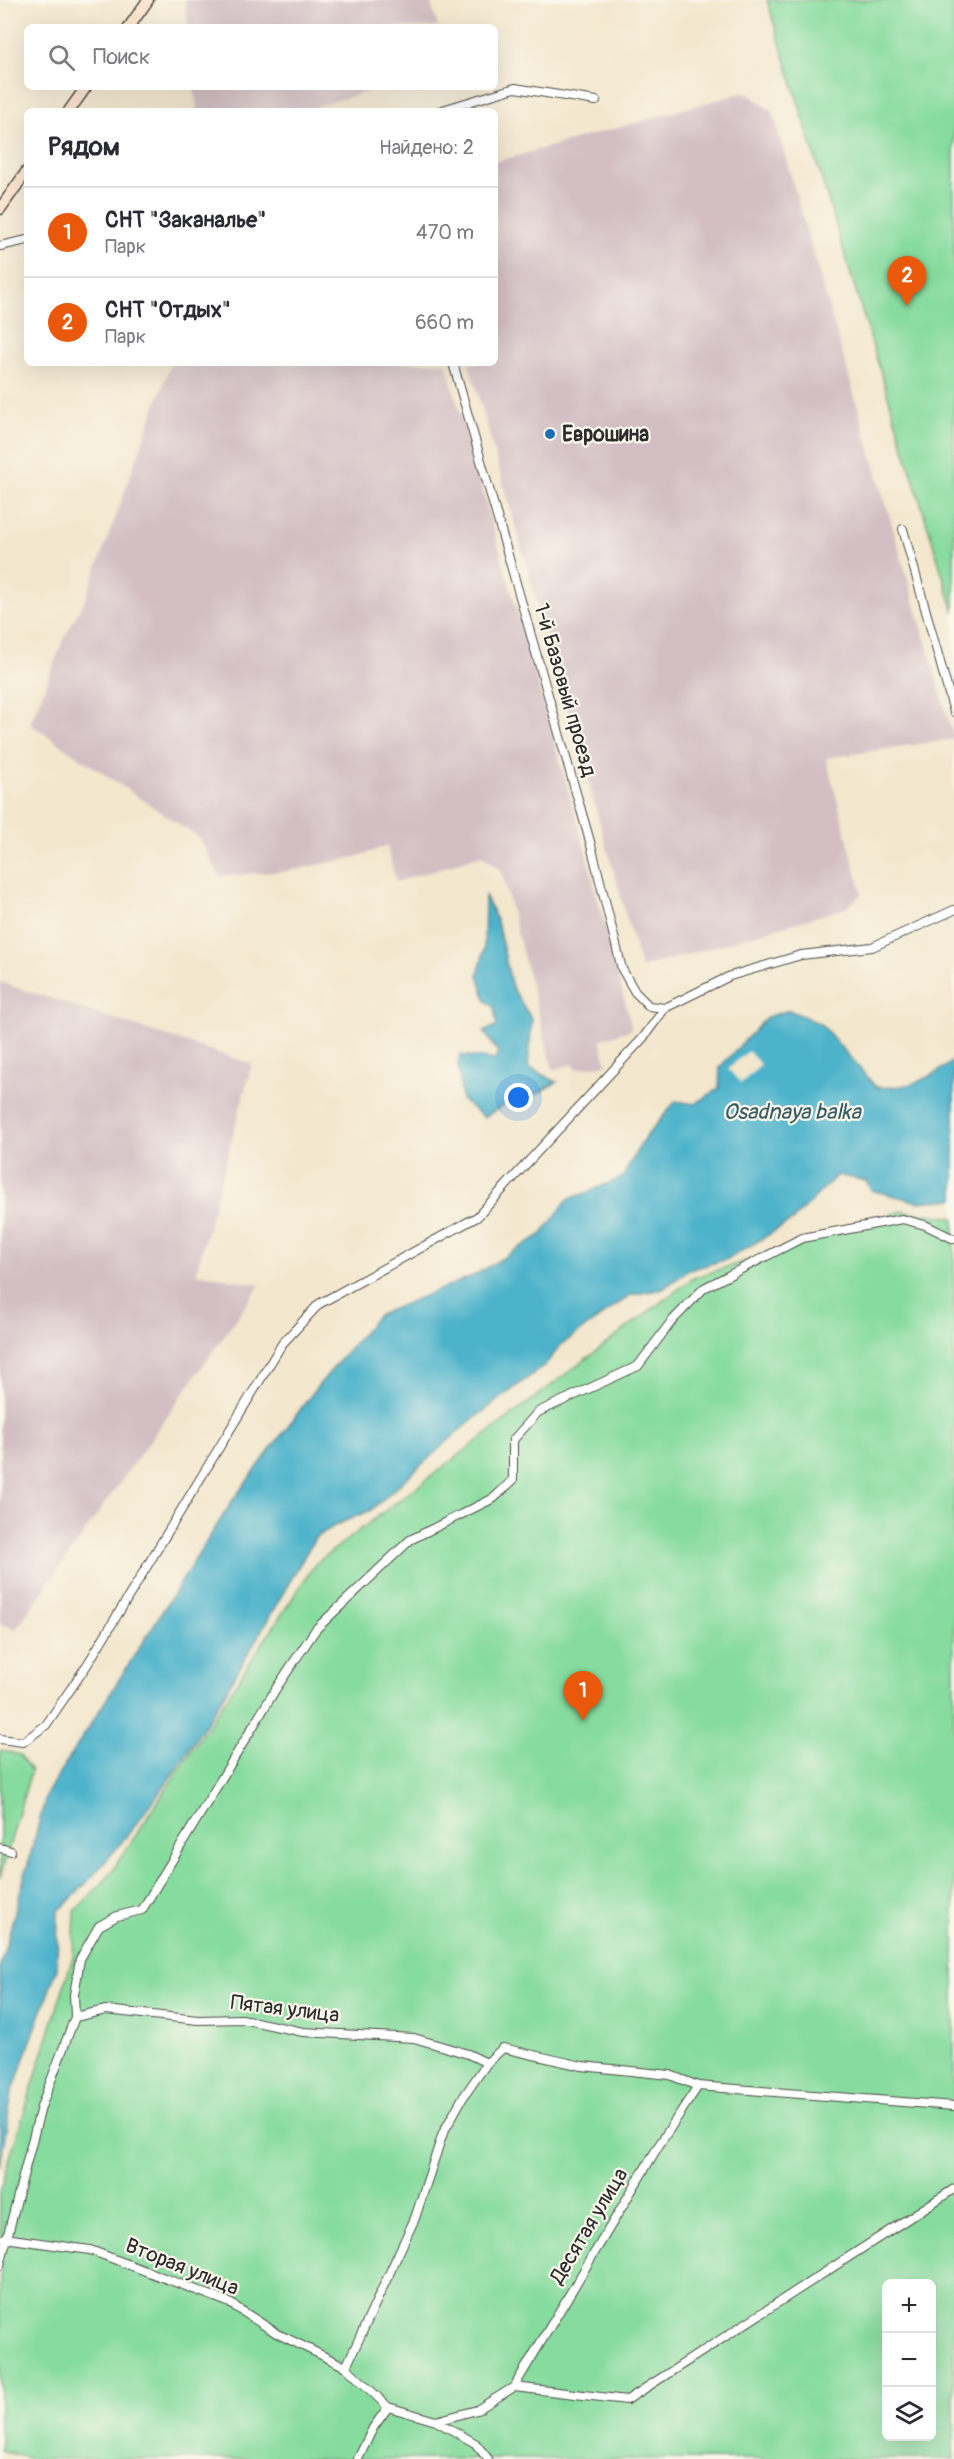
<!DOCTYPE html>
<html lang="ru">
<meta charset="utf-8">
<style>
body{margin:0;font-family:Pangolin,sans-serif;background:#f7f7f7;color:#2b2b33}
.controls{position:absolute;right:18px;bottom:18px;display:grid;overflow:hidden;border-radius:9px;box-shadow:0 6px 24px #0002}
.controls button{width:54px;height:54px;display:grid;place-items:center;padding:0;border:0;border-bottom:2px solid #e1e1e2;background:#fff;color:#2b2b33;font:30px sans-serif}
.you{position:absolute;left:519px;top:1098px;width:21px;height:21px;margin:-15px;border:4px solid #fff;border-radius:50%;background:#1a73e8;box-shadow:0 0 0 9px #1a73e833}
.badge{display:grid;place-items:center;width:39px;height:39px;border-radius:50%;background:#ea580c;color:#fff;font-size:20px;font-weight:700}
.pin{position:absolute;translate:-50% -50px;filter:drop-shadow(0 2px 3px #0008)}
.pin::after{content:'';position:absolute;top:32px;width:21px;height:18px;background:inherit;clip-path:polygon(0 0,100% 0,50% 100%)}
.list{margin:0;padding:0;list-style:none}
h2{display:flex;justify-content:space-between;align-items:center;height:78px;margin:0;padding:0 24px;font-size:26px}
h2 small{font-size:20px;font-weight:400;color:#7c7c81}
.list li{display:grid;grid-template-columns:39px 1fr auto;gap:18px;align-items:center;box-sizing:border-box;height:90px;padding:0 24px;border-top:2px solid #e1e1e2}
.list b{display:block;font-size:22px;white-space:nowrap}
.list p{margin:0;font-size:20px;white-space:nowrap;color:#7c7c81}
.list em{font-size:20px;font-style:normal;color:#7c7c81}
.icon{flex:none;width:33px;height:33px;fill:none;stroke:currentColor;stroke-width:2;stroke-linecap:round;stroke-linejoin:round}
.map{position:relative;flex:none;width:954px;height:2459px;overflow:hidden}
.search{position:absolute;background:#fff;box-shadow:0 6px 24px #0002;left:24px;top:24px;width:474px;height:66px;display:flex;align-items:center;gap:15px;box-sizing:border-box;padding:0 21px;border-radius:9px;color:#7c7c81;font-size:22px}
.panel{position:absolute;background:#fff;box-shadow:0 6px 24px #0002;left:24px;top:108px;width:474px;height:258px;border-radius:9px}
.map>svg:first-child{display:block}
.industrial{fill:#d2bec3}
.green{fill:#86db9e;stroke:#588364;stroke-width:1.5;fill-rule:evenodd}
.water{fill:#4db3cb;stroke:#3c6f7b;stroke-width:1.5}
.pier{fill:#f3e7cd}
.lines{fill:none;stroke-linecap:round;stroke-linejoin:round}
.street-casing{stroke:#494743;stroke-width:10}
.secondary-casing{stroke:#494743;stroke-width:13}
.street{stroke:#fff;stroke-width:8}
.secondary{stroke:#fbe5cf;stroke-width:10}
.poi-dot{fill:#1f6fb2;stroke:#fbf7ec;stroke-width:2}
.labels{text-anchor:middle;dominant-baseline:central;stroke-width:4.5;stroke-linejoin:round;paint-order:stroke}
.poi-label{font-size:21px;font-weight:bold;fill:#2b2b2b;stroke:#fbf7ec;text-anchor:start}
.street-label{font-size:21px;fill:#2b2b2b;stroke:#fbf7ec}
.water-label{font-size:22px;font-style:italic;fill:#375b63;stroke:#fbf7ec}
</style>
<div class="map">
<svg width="954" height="2459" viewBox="0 0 954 2459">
<rect width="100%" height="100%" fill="#fbf7ec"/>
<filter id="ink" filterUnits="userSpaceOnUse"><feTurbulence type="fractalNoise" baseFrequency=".0167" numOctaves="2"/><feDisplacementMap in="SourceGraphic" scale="12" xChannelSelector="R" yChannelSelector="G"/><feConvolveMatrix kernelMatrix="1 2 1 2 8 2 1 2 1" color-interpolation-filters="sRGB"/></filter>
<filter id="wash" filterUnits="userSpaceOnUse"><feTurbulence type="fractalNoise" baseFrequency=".008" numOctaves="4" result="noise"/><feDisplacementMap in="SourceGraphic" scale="24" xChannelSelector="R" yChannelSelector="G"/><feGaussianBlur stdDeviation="1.35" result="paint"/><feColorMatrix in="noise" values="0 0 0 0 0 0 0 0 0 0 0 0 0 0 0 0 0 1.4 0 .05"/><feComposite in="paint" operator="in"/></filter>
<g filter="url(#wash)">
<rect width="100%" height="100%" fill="#f3e7cd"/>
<path class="industrial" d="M185,0H430L438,27H188Z
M194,87H382L302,111H197Z
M745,92L772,111L954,739L826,758L862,894L846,908L641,968L469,363H495V162Z
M171,363H446L583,842L632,1029L600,1040L607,1064L576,1069L573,1064L553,1070L501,870L482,855L396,882L387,846L356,857L289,871L220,876L198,837L30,724L65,636L86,598Z
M0,982L252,1064L196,1273L260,1285L16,1629L0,1624Z"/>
<path class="green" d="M767,0H954V612Z
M902,1211L954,1218V2459H31L0,2450V2189L73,1957L75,1911L108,1877L315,1564L693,1278ZM886,2284H932V2436H886Z
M0,1750L20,1755L31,1771L0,1878Z"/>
<path class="water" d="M485,895L497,922L512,987L532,1020L528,1067L557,1082L527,1100L511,1101L484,1117L462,1100L458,1063L461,1055L495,1060L498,1052L484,1032L497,1025L494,1007L486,1001L478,975L484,950Z
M789,1010L821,1024L876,1087C906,1090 931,1079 954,1060V1199L919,1202L871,1190L866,1181L837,1175L792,1221L728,1259L689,1270L663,1289L631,1295L561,1345L545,1365L468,1423L371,1510L336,1525L315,1538C239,1668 167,1807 58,1912L57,1969L12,2093L0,2166V1967L47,1793L233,1500L317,1387L378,1315L475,1275L542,1234L567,1200L622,1178L643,1140L676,1101L695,1104L719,1088L720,1067L767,1017Z"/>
<path class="pier" d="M748,1051L761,1065L741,1083L728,1069Z"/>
</g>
<g filter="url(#ink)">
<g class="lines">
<defs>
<path id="street" d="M439,111L515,88L596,101
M0,246L27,240
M453,363L591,845L622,969L635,992L649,1006L665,1008
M903,529L954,712
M0,1739L23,1742L46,1725L87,1665L282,1344L319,1304L477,1217L643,1038L665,1008L730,976L801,955L872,947L954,910
M0,1848L11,1851
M75,2017L106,2010L198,2020L242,2019L303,2032L414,2038L468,2054L487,2063
M5,2238L90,2250L228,2302L278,2334L346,2367L388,2407L436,2421L477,2410L514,2387L627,2400L954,2189
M0,2265L41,2107L75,2017L74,1995L80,1959L99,1926L117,1916L142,1910L277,1687L316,1629L410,1540L494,1498L513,1480V1440L538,1412L638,1366L671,1322L704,1288L802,1238L902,1219L925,1225L954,1239
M346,2367L415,2218L443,2133L462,2099L487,2063L503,2048L582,2066L670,2075L698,2086L954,2106
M514,2387L659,2145L698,2086
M436,2421L475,2443L488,2459
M358,2459L373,2428L388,2407"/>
<path id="secondary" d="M129,27L148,0
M69,111L86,87
M0,209L27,171"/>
</defs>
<use href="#street" class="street-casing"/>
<use href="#secondary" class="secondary-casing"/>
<use href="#street" class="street"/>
<use href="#secondary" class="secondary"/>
</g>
</g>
<circle class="poi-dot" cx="550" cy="434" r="6"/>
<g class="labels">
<g class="poi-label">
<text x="562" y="434">Еврошина</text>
</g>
<g class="street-label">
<text transform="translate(565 690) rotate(74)">1-й Базовый проезд</text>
<text transform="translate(285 2009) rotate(7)">Пятая улица</text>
<text transform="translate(589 2226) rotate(-59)">Десятая улица</text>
<text transform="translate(182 2267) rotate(22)">Вторая улица</text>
</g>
<g class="water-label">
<text x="792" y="1112">Osadnaya balka</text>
</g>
</g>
</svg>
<div class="controls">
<button>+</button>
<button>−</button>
<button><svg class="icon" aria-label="layers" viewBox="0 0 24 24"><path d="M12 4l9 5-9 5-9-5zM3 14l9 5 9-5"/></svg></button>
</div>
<div class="you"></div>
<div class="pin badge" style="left:583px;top:1721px">1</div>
<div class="pin badge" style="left:907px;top:306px">2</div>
<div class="search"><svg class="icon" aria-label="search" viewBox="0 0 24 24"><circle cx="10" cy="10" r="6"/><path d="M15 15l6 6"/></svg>Поиск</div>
<section class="panel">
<h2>Рядом<small>Найдено: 2</small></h2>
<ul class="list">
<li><span class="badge">1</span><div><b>СНТ &quot;Заканалье&quot;</b><p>Парк</p></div><em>470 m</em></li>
<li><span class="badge">2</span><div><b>СНТ &quot;Отдых&quot;</b><p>Парк</p></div><em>660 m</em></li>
</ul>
</section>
</div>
